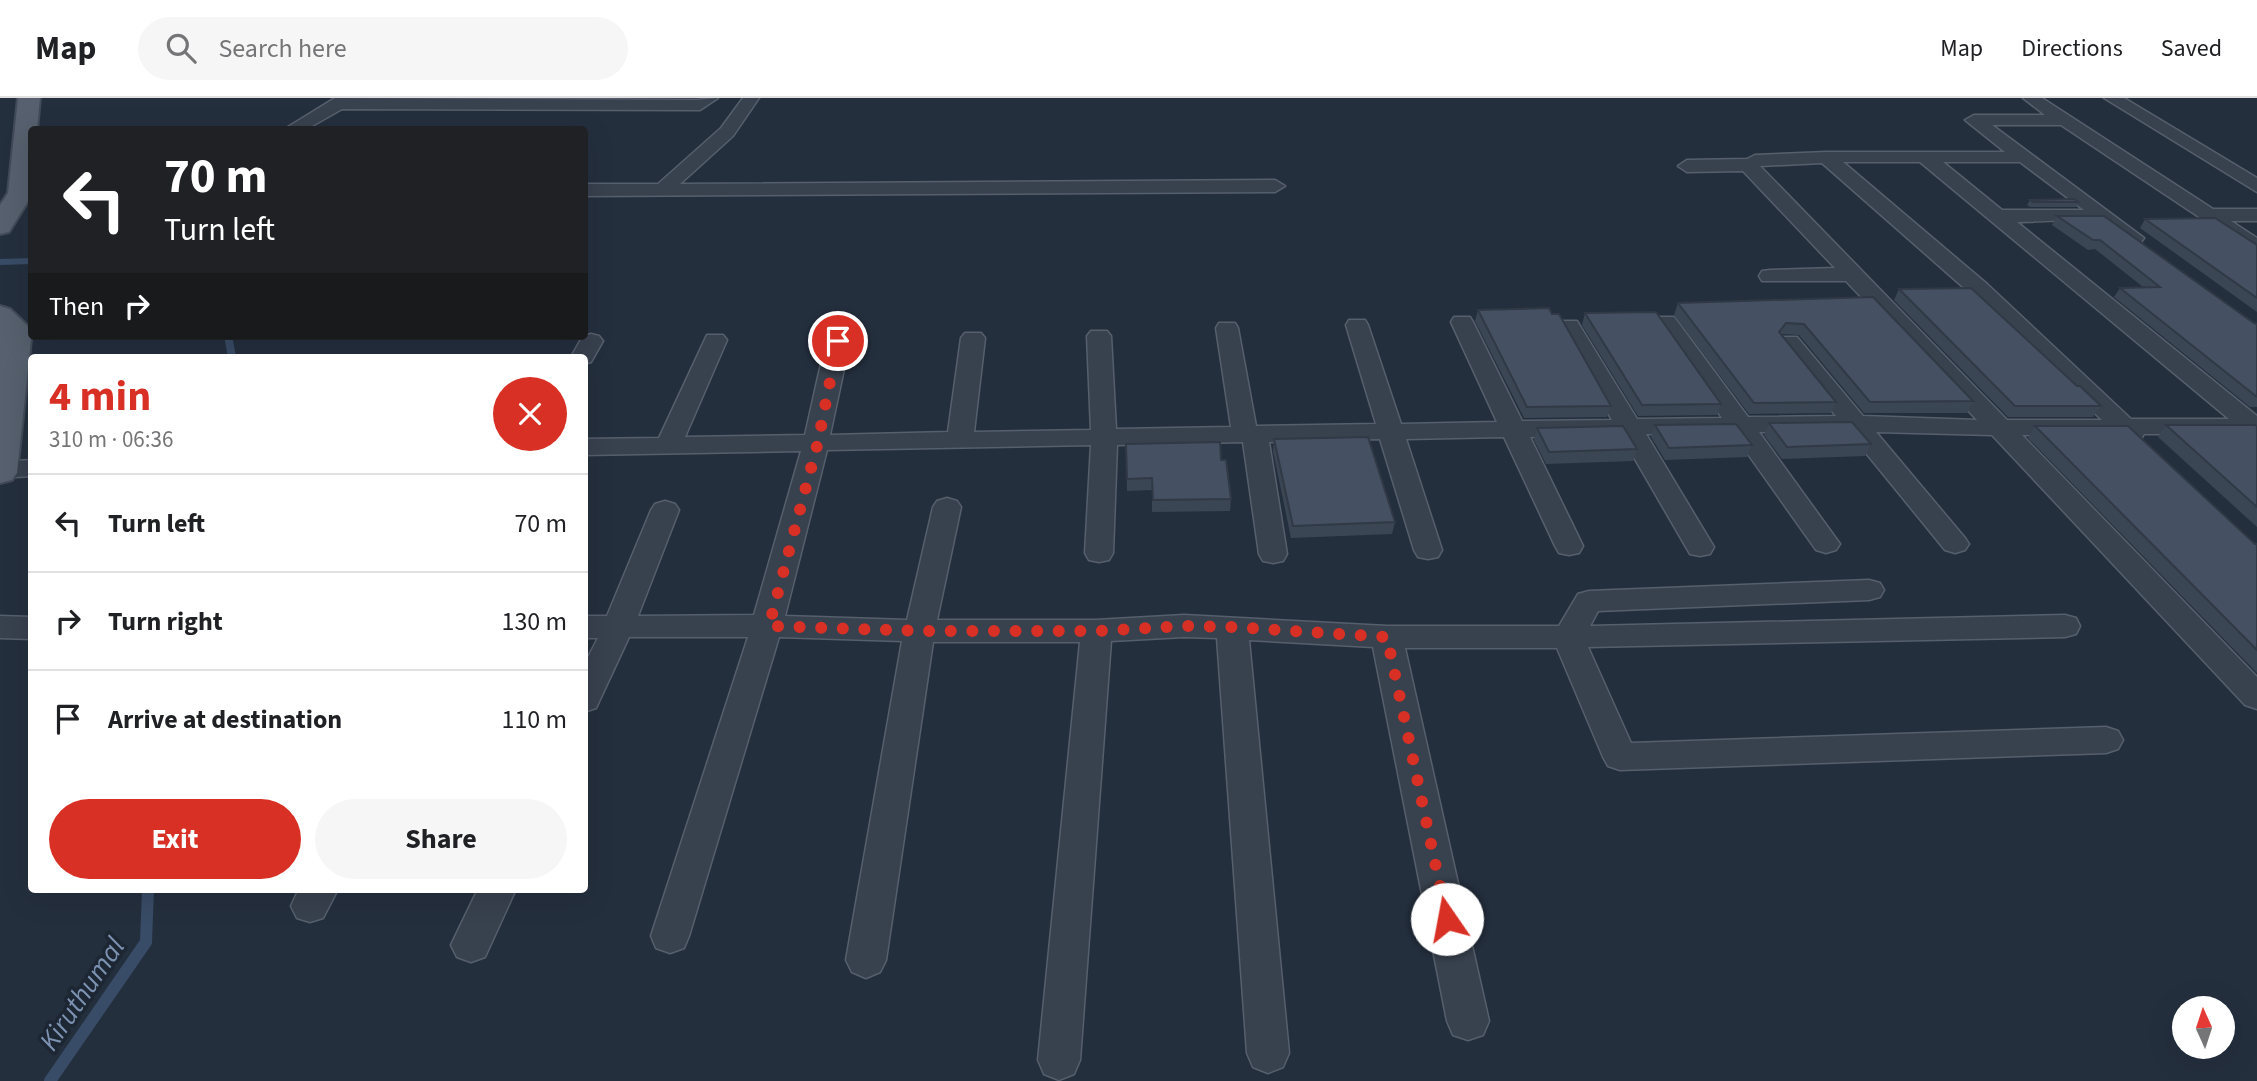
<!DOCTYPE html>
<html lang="en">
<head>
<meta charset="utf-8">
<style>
	body { margin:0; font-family:"Source Sans 3",sans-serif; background:#f6f6f6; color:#202124; height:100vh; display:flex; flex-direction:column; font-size:26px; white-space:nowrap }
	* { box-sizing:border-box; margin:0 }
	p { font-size:23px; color:#757577 }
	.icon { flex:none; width:38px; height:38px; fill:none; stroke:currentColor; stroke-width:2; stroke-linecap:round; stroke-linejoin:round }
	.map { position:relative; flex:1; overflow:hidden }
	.details { position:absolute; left:28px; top:256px; width:560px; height:539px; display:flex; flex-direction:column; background:#fff; border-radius:7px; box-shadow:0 7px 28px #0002 }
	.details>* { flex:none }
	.banner { position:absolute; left:28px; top:28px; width:560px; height:214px; border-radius:7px; box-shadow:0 7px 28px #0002; background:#202124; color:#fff; overflow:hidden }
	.needle { width:46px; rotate:357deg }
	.buttons { position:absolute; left:2172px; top:898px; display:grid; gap:14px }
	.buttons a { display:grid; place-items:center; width:63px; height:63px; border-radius:50%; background:#fff; box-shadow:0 7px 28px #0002; font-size:35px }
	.pin { position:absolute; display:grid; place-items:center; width:60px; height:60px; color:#fff; margin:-30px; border:4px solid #fff; border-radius:50%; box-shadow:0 2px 7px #0007 }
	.me { position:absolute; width:77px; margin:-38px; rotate:348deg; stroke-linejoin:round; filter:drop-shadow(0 0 5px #0008) }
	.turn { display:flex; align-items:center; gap:24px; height:147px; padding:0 21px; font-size:32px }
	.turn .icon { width:91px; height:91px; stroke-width:2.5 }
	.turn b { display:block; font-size:49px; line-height:60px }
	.then { display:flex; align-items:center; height:66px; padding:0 21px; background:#0003; gap:14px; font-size:26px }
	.round { display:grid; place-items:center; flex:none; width:74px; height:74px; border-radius:37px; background:#f6f6f6 }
	.summary { display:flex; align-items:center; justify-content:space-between; height:119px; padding:0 21px }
	h1 { font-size:42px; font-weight:700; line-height:52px; color:#d93025 }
	.primary-button { display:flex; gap:14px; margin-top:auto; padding:14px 21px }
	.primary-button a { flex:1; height:80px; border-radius:42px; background:#d93025; color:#fff; font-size:28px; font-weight:700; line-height:80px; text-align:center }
	.primary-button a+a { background:#f6f6f6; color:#202124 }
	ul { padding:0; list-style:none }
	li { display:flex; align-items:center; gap:21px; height:98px; padding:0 21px; border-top:2px solid #e0e0e0 }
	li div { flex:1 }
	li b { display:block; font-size:26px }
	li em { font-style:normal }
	header { display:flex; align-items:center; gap:42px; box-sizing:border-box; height:98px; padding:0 35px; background:#fff; border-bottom:2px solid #e0e0e0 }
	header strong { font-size:33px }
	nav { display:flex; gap:38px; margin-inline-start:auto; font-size:24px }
	.search { width:490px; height:63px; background:#f6f6f6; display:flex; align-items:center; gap:18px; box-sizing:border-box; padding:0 24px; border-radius:38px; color:#757577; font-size:26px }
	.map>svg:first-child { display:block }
</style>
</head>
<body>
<header>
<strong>Map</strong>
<div class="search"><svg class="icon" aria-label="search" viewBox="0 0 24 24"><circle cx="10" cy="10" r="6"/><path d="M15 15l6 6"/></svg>Search here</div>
<nav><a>Map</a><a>Directions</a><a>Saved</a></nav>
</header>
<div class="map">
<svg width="2257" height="983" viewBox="0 0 2257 983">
	<rect width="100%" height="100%" fill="#242f3e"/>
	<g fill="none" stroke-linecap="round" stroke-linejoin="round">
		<!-- stream-far2 -->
		<path stroke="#394c67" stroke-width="6" d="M0,164L32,163"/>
		<!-- stream-far1 -->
		<path stroke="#394c67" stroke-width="8" d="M228,238L232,259"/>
		<!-- stream -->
		<path stroke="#394c67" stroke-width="12" d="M50,983L146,844L148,791"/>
		<defs>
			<path id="minor" d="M335,0L696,2L718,0L700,12L342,11L305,32H283Z
				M743,0H759L733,38L680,86L1275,82L1285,88L1275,94L584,98V86H658L721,30Z
				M2023,0H2042L2213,111H2257V123H2231L2257,140V155L2250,153L2061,27H1992L2144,140L2141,144C2121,149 2116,129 2099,124C2087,120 2033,124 2017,124L2257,318V339L2247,336H2144L2141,341L2132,344L2118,337H2022L2257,579V611L2245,607L1992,337L1876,334L1965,440L1969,446L1965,452L1955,455L1945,452L1848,333L1759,334L1840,446L1836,452L1826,455L1816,452L1733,335L1646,336L1714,449L1710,456L1700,458L1690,456L1621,337L1530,339L1583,448L1579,455L1569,457L1559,455L1555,448L1504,339L1406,341L1442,452L1438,459L1428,461L1418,459L1414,452L1380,341L1269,344L1287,456L1283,463L1273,465L1263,463L1259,456L1243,344L1117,347L1113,455L1109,462L1099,464L1089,462L1085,455L1091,347L827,352L785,518L907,522L933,409L937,403L947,400L957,403L961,409L937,522H1096L1184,517L1387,528H1559L1578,496L1589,493L1869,482L1880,485L1884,492L1880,499L1869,502L1598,513L1590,528L2065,517L2076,520L2080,528L2076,536L2065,539L1588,549L1631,645L2106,629L2118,633L2123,642L2118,651L2106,655L1620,672L1608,668L1603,659L1557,550H1405L1489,923L1483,937L1468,942L1453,937L1447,923L1373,549L1249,542L1289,955L1283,969L1268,975L1253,969L1247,955L1217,540L1184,539L1111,543L1080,962L1074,976L1059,982L1044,976L1038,962L1080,544H933L886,862L880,874L866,880L852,874L846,862L902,543L779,539L689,838L684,850L670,855L656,850L651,838L748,539H629L596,610L584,614V567L598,540H584V518H607L651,412L655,406L665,403L675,406L679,412L638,518L754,517L801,353L584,357V341L659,340L707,237H723L727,242L685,339L805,337L826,243L830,238H846L850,243L830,337L948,334L961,240L965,235H981L985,240L974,334L1091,332L1087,238L1091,233H1107L1111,238L1116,331L1231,329L1216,230L1219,225H1235L1238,230L1256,328L1376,326L1346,227L1349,222H1365L1368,227L1401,326L1497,324L1451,224L1454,219H1470L1473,224L1522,323L1612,322L1558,228L1561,223H1577L1580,228L1637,321L1722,320L1655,224L1658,219H1674L1748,319L1836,318L1777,244L1781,239H1797L1863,318L1977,322L1846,183H1762L1759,178L1762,173L1770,172L1835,170L1743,73L1687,74L1678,68L1687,62L1747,61L1755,57L1826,54H2005L1965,22L1974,17H2045ZM1843,64H1920L2229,321H2131L1987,186ZM1943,64H2020L2084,112H2002ZM1822,65L1971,196L2102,322H2007L1760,68Z
				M2104,0H2124L2257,80V94Z
				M591,236L599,238L603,243L591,264L584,266V259H571L583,238Z
				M32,362V378L0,380V364Z
				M0,518L32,519V541L0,540Z
				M299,791H338L323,820L310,824L297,820L291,808Z
				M478,791H516L485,859L471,864L457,859L451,847Z"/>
			<path id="primary" d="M18,0H40L37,32H32V97L9,134L0,136V107L8,95Z
				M0,208L10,211L32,232L17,375L12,382L0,385Z"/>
		</defs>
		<!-- minor casing -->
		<use href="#minor" stroke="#565f6c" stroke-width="3"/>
		<!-- primary casing -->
		<use href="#primary" stroke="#414a57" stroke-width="4"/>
		<!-- minor -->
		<use href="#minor" fill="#38414e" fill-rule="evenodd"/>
		<!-- primary -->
		<use href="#primary" fill="#56606e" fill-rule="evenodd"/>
	</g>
	<!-- wall -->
	<path fill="#3b4654" d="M2030,102L2078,104L2076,109H2030L2027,107Z
		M2057,118L2254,225L2257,226V309H2250L2114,199L2120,190L2143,189L2095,151L2088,152L2052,127Z
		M2145,121L2257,147V214L2140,130Z
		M1899,191L2077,288L2101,308L2093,319H2008L1894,202Z
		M1873,199L1973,303L1967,315H1864L1799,237L1781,236L1836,304L1831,315L1749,316L1674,217L1678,205Z
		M1478,212L1552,216L1611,308L1607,319L1524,320L1475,223Z
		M1585,215L1721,306L1717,317L1638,318L1582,227Z
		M1769,325L1871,346L1865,358L1782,361L1764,337Z
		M1655,327L1752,347L1747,359L1665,362L1651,339Z
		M2166,327L2257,328V429L2158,339Z
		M2035,328L2257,446V575L2028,340Z
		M1537,330L1637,351L1633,363L1546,366L1534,342Z
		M1274,341L1395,424L1392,436L1291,440L1273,353Z
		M1126,346L1221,362L1231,401L1230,413L1152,414V392L1127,393Z"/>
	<!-- building -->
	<path fill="#455162" stroke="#303945" stroke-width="2" d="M2074,101L2078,104H2033L2030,102Z
		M2057,118H2104L2254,225L2257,226V299L2120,190L2160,189L2100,142H2093Z
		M2215,120L2257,147V200L2145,121Z
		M1971,190L2077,288H2080L2101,308H2015L1899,191Z
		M1873,199L1973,303L1870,304L1804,226L1786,225L1779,234L1836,304L1754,305L1678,205Z
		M1549,210L1552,216H1559L1611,308L1527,309L1478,212Z
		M1656,214L1721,306L1642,307L1585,215Z
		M1852,324L1871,346L1787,349L1769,325Z
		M1736,326L1752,347L1669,350L1655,327Z
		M2166,327H2255L2257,328V409Z
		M1623,328L1637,351L1549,354L1537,330Z
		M2035,328H2128L2255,446H2257V552Z
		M1368,339L1395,424L1293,428L1274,341Z
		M1220,344L1221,362H1226L1231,401L1153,402L1152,380L1127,381L1126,346Z"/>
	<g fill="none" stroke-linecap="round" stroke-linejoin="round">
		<!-- route -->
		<path stroke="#d93025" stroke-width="12" stroke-dasharray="0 21.6" d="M838,243L818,344L769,528L921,533H1096L1184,528L1232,529L1387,539L1447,821"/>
	</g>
	<g text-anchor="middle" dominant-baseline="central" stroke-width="7" stroke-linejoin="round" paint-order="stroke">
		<!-- near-water labels -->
		<g font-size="28" font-style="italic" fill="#7c92b1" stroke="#1d2633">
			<text transform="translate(82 896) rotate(-56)">Kiruthumal</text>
		</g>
	</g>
</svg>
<div class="buttons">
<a><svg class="needle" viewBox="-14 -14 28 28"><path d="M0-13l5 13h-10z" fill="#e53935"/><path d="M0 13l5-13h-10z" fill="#757577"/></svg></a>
</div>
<div class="pin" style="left:838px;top:243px;background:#d93025"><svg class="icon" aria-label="arrive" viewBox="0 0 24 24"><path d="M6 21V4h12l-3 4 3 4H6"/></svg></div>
<svg class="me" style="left:1447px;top:821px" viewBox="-20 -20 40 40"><circle r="19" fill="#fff"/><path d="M0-13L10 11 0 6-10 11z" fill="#d93025"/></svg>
<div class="banner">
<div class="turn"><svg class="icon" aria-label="left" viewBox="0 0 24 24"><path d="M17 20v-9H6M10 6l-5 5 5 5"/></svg><div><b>70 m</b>Turn left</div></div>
<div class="then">Then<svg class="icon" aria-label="right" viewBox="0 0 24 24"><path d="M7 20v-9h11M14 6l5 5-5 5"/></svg></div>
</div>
<section class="details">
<div class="summary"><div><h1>4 min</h1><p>310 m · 06:36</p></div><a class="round" style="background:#d93025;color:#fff"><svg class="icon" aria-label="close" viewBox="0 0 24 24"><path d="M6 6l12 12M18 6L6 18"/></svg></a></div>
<ul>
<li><svg class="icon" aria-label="left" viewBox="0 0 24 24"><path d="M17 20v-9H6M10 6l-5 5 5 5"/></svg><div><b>Turn left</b></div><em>70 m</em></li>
<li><svg class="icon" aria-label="right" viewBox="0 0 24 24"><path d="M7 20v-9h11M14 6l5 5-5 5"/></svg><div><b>Turn right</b></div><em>130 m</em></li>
<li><svg class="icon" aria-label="arrive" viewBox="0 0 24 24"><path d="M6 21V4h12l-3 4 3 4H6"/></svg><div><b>Arrive at destination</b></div><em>110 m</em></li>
</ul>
<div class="primary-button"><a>Exit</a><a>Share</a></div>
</section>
</div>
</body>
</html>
